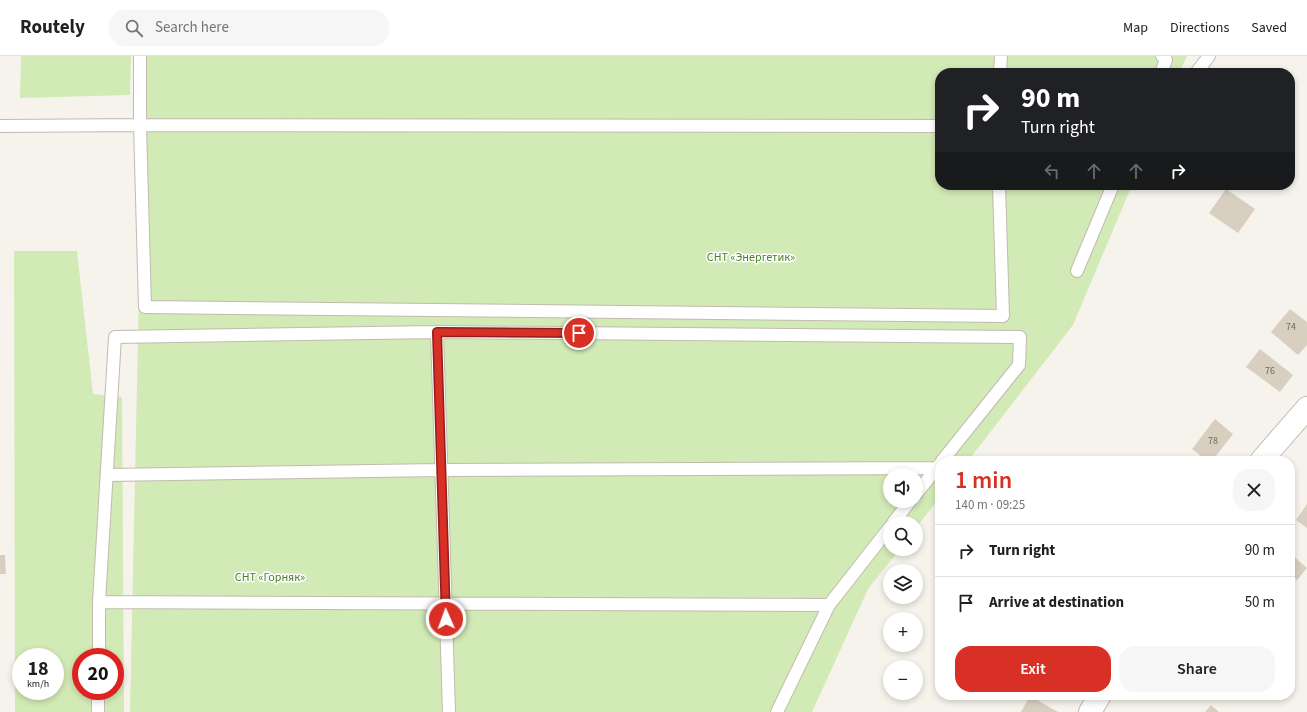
<!DOCTYPE html>
<html lang="en">
<head>
<meta charset="utf-8">
<style>
	body { margin:0; font-family:"Source Sans 3",sans-serif; background:#f6f6f6; color:#202124; height:100vh; display:flex; flex-direction:column; font-size:15px; white-space:nowrap }
	* { box-sizing:border-box; margin:0 }
	p { font-size:13px; color:#757577 }
	.icon { flex:none; width:22px; height:22px; fill:none; stroke:currentColor; stroke-width:2; stroke-linecap:round; stroke-linejoin:round }
	.map { position:relative; flex:1; overflow:hidden }
	.details { position:absolute; left:935px; top:400px; width:360px; height:244px; display:flex; flex-direction:column; background:#fff; border-radius:16px; box-shadow:0 2px 6px #0003 }
	.details>* { flex:none }
	.top-card { position:absolute; left:935px; top:12px; width:360px; height:122px; border-radius:16px; box-shadow:0 2px 6px #0003; background:#202124; color:#fff; overflow:hidden }
	.tools { position:absolute; left:883px; top:412px; display:grid; gap:8px }
	.tools a { display:grid; place-items:center; width:40px; height:40px; border-radius:50%; background:#fff; box-shadow:0 2px 6px #0003; font-size:20px }
	.speed { position:absolute; left:12px; top:592px; display:flex; gap:8px; font-size:20px; font-weight:700; text-align:center }
	.speed>* { display:grid; place-content:center; width:52px; height:52px; border-radius:50%; background:#fff; box-shadow:0 2px 6px #0003; line-height:1 }
	.speed small { font-size:10px; font-weight:400 }
	.speed .limit { border:6px solid #d22; background:#fff; color:#111 }
	.pin { position:absolute; display:grid; place-items:center; width:34px; height:34px; color:#fff; margin:-17px; border:2px solid #fff; border-radius:50%; box-shadow:0 1px 4px #0007 }
	.me { position:absolute; width:44px; margin:-22px; rotate:358deg; stroke-linejoin:round; filter:drop-shadow(0 0 3px #0008) }
	.turn { display:flex; align-items:center; gap:14px; height:84px; padding:0 20px; font-size:18px }
	.turn .icon { width:52px; height:52px; stroke-width:2.5 }
	.turn b { display:block; font-size:28px; line-height:34px }
	.lanes { display:flex; align-items:center; height:38px; padding:0 20px; background:#0003; justify-content:center; gap:20px; direction:ltr }
	.lanes .off { opacity:.35 }
	.round { display:grid; place-items:center; flex:none; width:42px; height:42px; border-radius:16px; background:#f6f6f6 }
	.headline { display:flex; align-items:center; justify-content:space-between; height:68px; padding:0 20px }
	h1 { font-size:24px; font-weight:600; line-height:30px; color:#d93025 }
	.primary-button { display:flex; gap:8px; margin-top:auto; padding:8px 20px }
	.primary-button a { flex:1; height:46px; border-radius:16px; background:#d93025; color:#fff; font-size:16px; font-weight:600; line-height:46px; text-align:center }
	.primary-button a+a { background:#f6f6f6; color:#202124 }
	ul { padding:0; list-style:none }
	li { display:flex; align-items:center; gap:12px; height:52px; padding:0 20px; border-top:1px solid #e0e0e0 }
	li div { flex:1 }
	li b { display:block; font-size:15px }
	li em { font-style:normal }
	header { display:flex; align-items:center; gap:24px; box-sizing:border-box; height:56px; padding:0 20px; background:#fff; border-bottom:1px solid #e0e0e0 }
	header strong { font-size:19px }
	nav { display:flex; gap:22px; margin-inline-start:auto; font-size:14px }
	.search { width:280px; height:36px; background:#f6f6f6; display:flex; align-items:center; gap:10px; box-sizing:border-box; padding:0 14px; border-radius:16px; color:#757577; font-size:15px }
	.map>svg:first-child { display:block }
</style>
</head>
<body>
<header>
<strong>Routely</strong>
<div class="search"><svg class="icon" aria-label="search" viewBox="0 0 24 24"><circle cx="10" cy="10" r="6"/><path d="M15 15l6 6"/></svg>Search here</div>
<nav><a>Map</a><a>Directions</a><a>Saved</a></nav>
</header>
<div class="map">
<svg width="1307" height="656" viewBox="0 0 1307 656">
	<rect width="100%" height="100%" fill="#f6f3ec"/>
	<!-- green -->
	<path fill="#d2eab5" fill-rule="evenodd" d="M21,0H131L130,39L20,42Z
		M144,0H1187L1179,17H940V129H1132L1073,269L968,405H940V441L916,472V467H890V493H900L868,533L812,656H130ZM890,419H916V445H890Z
		M14,195H77L93,338L122,341L124,656H15ZM21,601H55V635H21ZM81,601H115V635H81Z"/>
	<!-- building -->
	<path fill="#d8cfc1" d="M1226,133L1255,153L1238,177L1209,157Z
		M1290,253L1307,266V289L1298,299L1271,276Z
		M1260,293L1293,319L1280,336L1246,311Z
		M1215,363L1233,378L1212,405H1207L1192,393Z
		M1307,448V472L1296,464Z
		M1290,497L1307,512L1297,524L1290,518Z
		M0,499H5L6,518H0Z
		M1061,639H1069L1067,643Z
		M1030,640L1058,656H1021Z
		M1211,649L1219,656H1205Z"/>
	<g fill="none" stroke-linecap="round" stroke-linejoin="round">
		<defs>
			<path id="service" d="M140,0V69L145,251L1003,260L999,129
				M1000,17L1001,0
				M1161,17L1166,4L1162,0
				M1196,17L1209,0
				M0,70L140,69L940,70
				M1077,215L1113,129
				M437,276L449,656
				M107,419L441,414L937,412
				M916,438L940,408
				M893,467L910,445
				M99,546L829,549
				M99,601V546L115,281L437,276L1020,281L1019,309L942,405
				M98,656V635
				M777,656L829,549L890,471"/>
			<path id="minor" d="M1261,405L1307,352
				M1090,656L1100,639"/>
		</defs>
		<!-- service casing -->
		<use href="#service" stroke="#c2bbae" stroke-width="14"/>
		<!-- minor casing -->
		<use href="#minor" stroke="#c2bbae" stroke-width="24"/>
		<!-- service -->
		<use href="#service" stroke="#fff" stroke-width="12"/>
		<!-- minor -->
		<use href="#minor" stroke="#fff" stroke-width="22"/>
	</g>
	<g fill="none" stroke-linecap="round" stroke-linejoin="round">
		<defs>
			<path id="route" d="M446,563L437,276L579,277"/>
		</defs>
		<!-- route casing -->
		<use href="#route" stroke="#8d1f18" stroke-width="10"/>
		<!-- route -->
		<use href="#route" stroke="#d93025" stroke-width="7"/>
	</g>
	<g text-anchor="middle" dominant-baseline="central" stroke-width="3" stroke-linejoin="round" paint-order="stroke">
		<!-- number labels -->
		<g font-size="10" fill="#6e675b">
			<text x="1291" y="271">74</text>
			<text x="1270" y="315">76</text>
			<text x="1213" y="385">78</text>
		</g>
		<!-- park labels -->
		<g font-size="12" fill="#4a7f2a" stroke="#fff">
			<text x="751" y="201">СНТ «Энергетик»</text>
			<text x="270" y="521">СНТ «Горняк»</text>
		</g>
	</g>
</svg>
<div class="tools">
<a><svg class="icon" aria-label="sound" viewBox="0 0 24 24"><path d="M4 9h4l5-4v14l-5-4H4zM17 9q2 3 0 6"/></svg></a>
<a><svg class="icon" aria-label="search" viewBox="0 0 24 24"><circle cx="10" cy="10" r="6"/><path d="M15 15l6 6"/></svg></a>
<a><svg class="icon" aria-label="layers" viewBox="0 0 24 24"><path d="M12 4l9 5-9 5-9-5zM3 14l9 5 9-5"/></svg></a>
<a>+</a>
<a>−</a>
</div>
<div class="speed"><div>18<small>km/h</small></div><div class="limit">20</div></div>
<div class="pin" style="left:579px;top:277px;background:#d93025"><svg class="icon" aria-label="arrive" viewBox="0 0 24 24"><path d="M6 21V4h12l-3 4 3 4H6"/></svg></div>
<svg class="me" style="left:446px;top:563px" viewBox="-20 -20 40 40"><circle r="17" fill="#d93025" stroke="#fff" stroke-width="3"/><path d="M0-11L8 9 0 5-8 9z" fill="#fff"/></svg>
<div class="top-card">
<div class="turn"><svg class="icon" aria-label="right" viewBox="0 0 24 24"><path d="M7 20v-9h11M14 6l5 5-5 5"/></svg><div><b>90 m</b>Turn right</div></div>
<div class="lanes"><svg class="icon off" aria-label="left" viewBox="0 0 24 24"><path d="M17 20v-9H6M10 6l-5 5 5 5"/></svg><svg class="icon off" aria-label="ahead" viewBox="0 0 24 24"><path d="M12 20V5M6 11l6-6 6 6"/></svg><svg class="icon off" aria-label="ahead" viewBox="0 0 24 24"><path d="M12 20V5M6 11l6-6 6 6"/></svg><svg class="icon" aria-label="right" viewBox="0 0 24 24"><path d="M7 20v-9h11M14 6l5 5-5 5"/></svg></div>
</div>
<section class="details">
<div class="headline"><div><h1>1 min</h1><p>140 m · 09:25</p></div><a class="round"><svg class="icon" aria-label="close" viewBox="0 0 24 24"><path d="M6 6l12 12M18 6L6 18"/></svg></a></div>
<ul>
<li><svg class="icon" aria-label="right" viewBox="0 0 24 24"><path d="M7 20v-9h11M14 6l5 5-5 5"/></svg><div><b>Turn right</b></div><em>90 m</em></li>
<li><svg class="icon" aria-label="arrive" viewBox="0 0 24 24"><path d="M6 21V4h12l-3 4 3 4H6"/></svg><div><b>Arrive at destination</b></div><em>50 m</em></li>
</ul>
<div class="primary-button"><a>Exit</a><a>Share</a></div>
</section>
</div>
</body>
</html>
